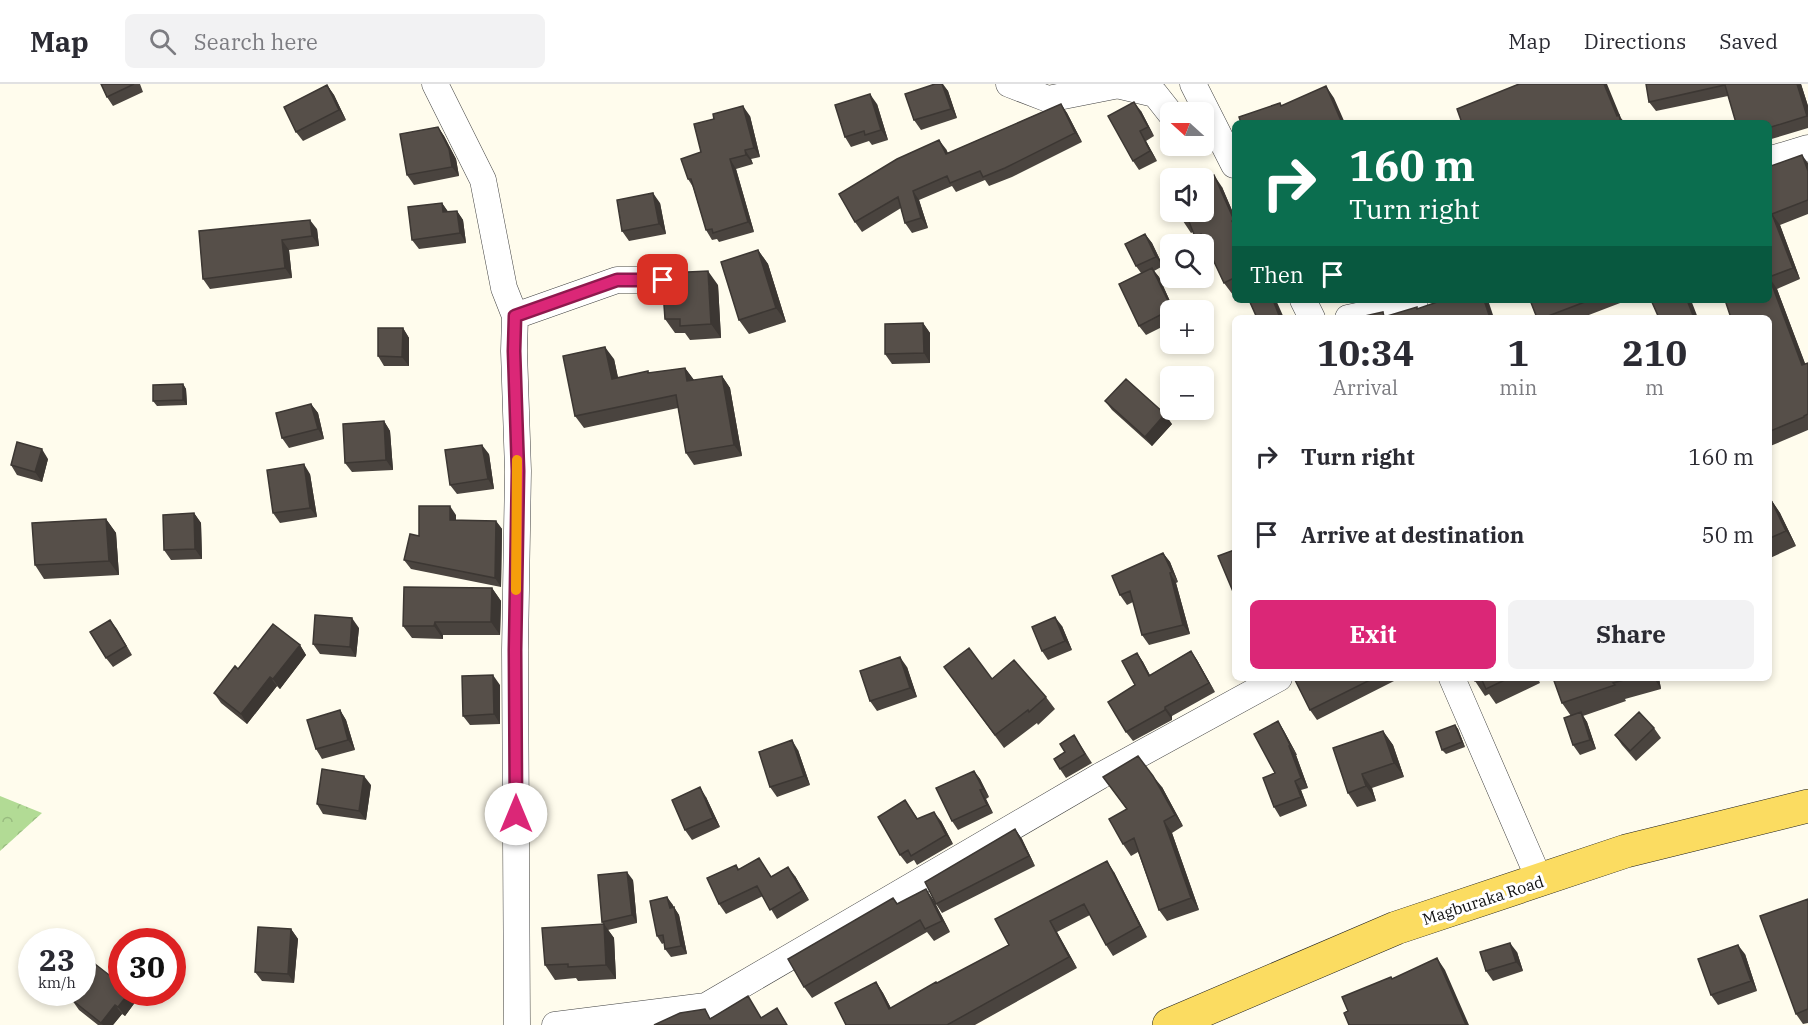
<!DOCTYPE html>
<html lang="en">
<head>
<meta charset="utf-8">
<style>
	body { margin:0; font-family:"IBM Plex Serif",serif; background:#f2f2f3; color:#2b2b33; height:100vh; display:flex; flex-direction:column; font-size:22px; white-space:nowrap }
	* { box-sizing:border-box; margin:0 }
	p { font-size:20px; color:#7c7c81 }
	.icon { flex:none; width:33px; height:33px; fill:none; stroke:currentColor; stroke-width:2; stroke-linecap:round; stroke-linejoin:round }
	.map { position:relative; flex:1; overflow:hidden }
	.sheet { position:absolute; left:1232px; top:231px; width:540px; height:366px; display:flex; flex-direction:column; background:#fff; border-radius:9px; box-shadow:0 3px 9px #0003 }
	.sheet>* { flex:none }
	.banner { position:absolute; left:1232px; top:36px; width:540px; height:183px; border-radius:9px; box-shadow:0 3px 9px #0003; background:#0b6e4f; color:#fff; overflow:hidden }
	.needle { width:39px; rotate:291deg }
	.fabs { position:absolute; left:1160px; top:18px; display:grid; gap:12px }
	.fabs a { display:grid; place-items:center; width:54px; height:54px; border-radius:9px; background:#fff; box-shadow:0 3px 9px #0003; font-size:30px }
	.speed { position:absolute; left:18px; top:844px; display:flex; gap:12px; font-size:30px; font-weight:700; text-align:center }
	.speed>* { display:grid; place-content:center; width:78px; height:78px; border-radius:50%; background:#fff; box-shadow:0 3px 9px #0003; line-height:1 }
	.speed small { font-size:15px; font-weight:400 }
	.speed .limit { border:9px solid #d22; background:#fff; color:#111 }
	.pin { position:absolute; display:grid; place-items:center; width:51px; height:51px; color:#fff; margin:-26px; border-radius:12px; box-shadow:0 3px 9px #0006 }
	.me { position:absolute; width:66px; margin:-33px; rotate:0deg; stroke-linejoin:round; filter:drop-shadow(0 0 4px #0008) }
	.turn { display:flex; align-items:center; gap:21px; height:126px; padding:0 18px; font-size:27px }
	.turn .icon { width:78px; height:78px; stroke-width:2.5 }
	.turn b { display:block; font-size:42px; line-height:51px }
	.then { display:flex; align-items:center; height:57px; padding:0 18px; background:#0003; gap:12px; font-size:22px }
	.eta { display:flex; justify-content:space-evenly; align-items:center; height:102px; text-align:center }
	.eta b { font-size:36px; font-weight:800; line-height:42px }
	.cta { display:flex; gap:12px; margin-top:auto; padding:12px 18px }
	.cta a { flex:1; height:69px; border-radius:9px; background:#db2777; color:#fff; font-size:24px; font-weight:800; line-height:69px; text-align:center }
	.cta a+a { background:#f2f2f3; color:#2b2b33 }
	ul { padding:0; list-style:none }
	li { display:flex; align-items:center; gap:18px; height:78px; padding:0 18px }
	li div { flex:1 }
	li b { display:block; font-size:22px }
	li em { font-style:normal }
	header { display:flex; align-items:center; gap:36px; box-sizing:border-box; height:84px; padding:0 30px; background:#fff; border-bottom:2px solid #e1e1e2 }
	header strong { font-size:28px }
	nav { display:flex; gap:33px; margin-inline-start:auto; font-size:21px }
	.search { width:420px; height:54px; background:#f2f2f3; display:flex; align-items:center; gap:15px; box-sizing:border-box; padding:0 21px; border-radius:9px; color:#7c7c81; font-size:22px }
	.map>svg:first-child { display:block }
</style>
</head>
<body>
<header>
<strong>Map</strong>
<div class="search"><svg class="icon" aria-label="search" viewBox="0 0 24 24"><circle cx="10" cy="10" r="6"/><path d="M15 15l6 6"/></svg>Search here</div>
<nav><a>Map</a><a>Directions</a><a>Saved</a></nav>
</header>
<div class="map">
<svg width="1808" height="941" viewBox="0 0 1808 941">
	<defs>
		<pattern id="forest-crowns" width="20" height="18" patternUnits="userSpaceOnUse" patternTransform="scale(1.5)"><rect width="20" height="18" fill="#b2db95"/><path d="M2 6a3 3 0 1 1 6 0M12 15a3 3 0 1 1 6 0" fill="none" stroke="#98bb7f"/></pattern>
	</defs>
	<rect width="100%" height="100%" fill="#fffced"/>
	<!-- forest -->
	<path fill="url(#forest-crowns)" d="M0,712L42,729L0,767Z"/>
	<g fill="none" stroke-linecap="round" stroke-linejoin="round">
		<defs>
			<path id="minor" d="M435,0L483,96L504,204L515,232L514,267L518,387L515,566L517,941
				M1009,0L1048,15L1124,0
				M1193,0L1234,81
				M1121,2L1155,10L1170,29
				M1768,76L1808,64
				M1303,216L1312,234
				M515,232L617,196H663
				M1348,234L1395,224L1415,216
				M1452,594L1540,797
				M555,941L706,922L1100,692L1279,594"/>
			<path id="major" d="M1169,941L1396,844L1626,767L1808,722"/>
		</defs>
		<!-- minor casing -->
		<use href="#minor" stroke="#404040" stroke-width="27"/>
		<!-- major casing -->
		<use href="#major" stroke="#1e1e1e" stroke-width="34"/>
		<!-- minor -->
		<use href="#minor" stroke="#fff" stroke-width="26"/>
		<!-- major -->
		<use href="#major" stroke="#fbdc61" stroke-width="33"/>
	</g>
	<!-- wall -->
	<path fill="#4a443f" d="M101,0H140L143,8L113,22L107,13Z
		M935,0H943L948,7L957,34L921,46L914,36Z
		M1646,0H1801L1808,22V44L1768,56V39L1728,12L1656,27L1649,18Z
		M327,1L334,11L346,36L303,57L296,48Z
		M877,20L888,56L872,61L869,57L851,63L845,53Z
		M1061,20L1067,29L1082,58L1012,93L989,102L985,96L956,108L952,102L919,116L928,144L912,149L905,139L901,124L862,148L855,138L946,65L948,69Z
		M1141,27L1154,52L1146,57L1157,77L1139,86L1133,77Z
		M750,32L760,73L751,75L753,80L736,85L754,148L719,158L717,155L712,156L706,146L693,103L688,95L701,68Z
		M438,43L444,52L456,75L459,92L414,101L407,91Z
		M1808,79V130L1780,141L1800,195L1777,205L1805,280L1808,279V346L1768,363V83Z
		M1222,103L1234,131V210L1233,211L1224,199L1207,163L1203,164V160H1201L1193,148L1191,149L1183,137Z
		M442,119L448,128L457,127L463,136L466,159L419,165L412,156Z
		M660,119L666,150L629,157L622,147Z
		M317,145L319,162L289,166L292,194L210,205L203,195L199,147Z
		M1145,150L1152,159L1163,182L1154,187L1159,193L1174,226H1170V239L1146,251L1139,242L1141,189L1136,182Z
		M758,166L768,180L786,238L749,250L739,236Z
		M718,201L721,254L690,256L685,249H675L665,235Z
		M1530,216H1628L1581,234H1537Z
		M923,239L930,249V279L892,280L885,270Z
		M403,244L409,254V282H384L378,272Z
		M614,275L618,294L648,287L649,289L685,284L694,296L722,292L730,304L742,372L694,381L686,369L678,324L584,344L575,332Z
		M183,300L186,305L187,321L157,322L153,317Z
		M1105,317L1172,340L1152,362L1112,326Z
		M311,320L318,329L324,355L289,364L282,354Z
		M384,337L390,347L393,386L352,388L345,379Z
		M489,370L494,405L457,410L450,401Z
		M48,375L42,398L17,391L11,381Z
		M310,390L317,433L280,439L273,429Z
		M1770,414L1780,429L1796,462L1768,475V415Z
		M194,429L201,439L202,475L171,476L164,466Z
		M456,431V436L496,437L502,445L501,503L411,485L404,476L419,452Z
		M106,435L116,449L119,491L44,495L35,481Z
		M1163,469L1170,478L1178,498L1176,499L1190,550L1149,561L1142,551L1133,518L1127,521L1120,511Z
		M492,504L501,517L500,551H443V555L412,554L403,542Z
		M110,536L132,571L113,583L106,574Z
		M1062,542L1072,566L1048,576L1042,567Z
		M359,544L356,573L320,570L313,560Z
		M300,561L306,571L280,605L277,602L247,640L221,619L214,609L238,585Z
		M1191,567L1197,576L1215,608L1172,632V636L1133,657L1126,648L1135,601L1137,569L1143,578L1150,591Z
		M907,583L917,613L877,627L870,617Z
		M1294,594H1408L1400,597L1398,595L1317,636L1310,626Z
		M1473,594H1538L1540,599L1496,620L1489,610L1485,612Z
		M1553,594H1659L1661,605L1625,615L1626,617L1583,632L1587,638L1596,665L1580,671L1573,661L1571,632L1562,619Z
		M953,595H992L1046,613L1055,625L1038,641L1037,639L1004,664Z
		M500,601V640L470,641L463,632Z
		M340,626L346,636L355,666L322,675L316,665Z
		M1278,637L1284,647L1297,671H1296L1308,704L1301,706L1307,722L1280,733L1274,723Z
		M1455,641L1458,645L1465,663L1446,670L1442,666Z
		M1654,644L1661,654L1636,677L1622,661L1615,651Z
		M1383,647L1393,661L1404,693L1372,704L1376,717L1357,723L1348,709Z
		M1074,651L1092,679L1066,694L1060,685L1065,668Z
		M798,666L810,701L777,713L770,703Z
		M974,687L980,695L989,713L986,715L993,729L958,746L952,737Z
		M1103,693L1162,703L1183,742L1172,749L1199,826L1167,837L1159,826L1138,768L1131,772L1123,760L1127,725Z
		M371,701L366,736L323,730L317,720Z
		M706,713L720,743L692,756L685,746Z
		M905,716L918,735L941,737L953,760L917,781L914,776L907,780L900,771Z
		M1015,745L1022,755L1035,782L942,829L936,820Z
		M759,774L771,792H795L809,816L777,835L763,812L726,830L719,820L736,781L739,785Z
		M1114,788L1147,853L1113,872L1106,861L1090,831L1057,848L1077,884L975,941H846L876,898L883,909L891,924L1009,861Z
		M633,796L637,839L608,846L614,854L616,895L578,897L576,894L555,896L545,881L603,840L602,838Z
		M926,805L934,817L950,848L934,857L927,848L812,914L804,903L893,814L898,820Z
		M667,813L679,831L687,870L671,873L665,865L664,859L662,860L657,852Z
		M1808,815V939L1803,940L1796,930Z
		M291,845L298,855L294,899L262,897L255,888Z
		M1517,868L1523,887L1493,897L1486,887Z
		M1745,870L1757,907L1718,921L1711,911Z
		M83,895L136,917L125,932L122,930L113,941H98L79,926L72,916L86,899Z"/>
	<!-- shaded-wall -->
	<path fill="#3c3733" d="M942,0L948,7L957,34L951,25Z
		M1604,0H1607L1621,34L1625,39H1621L1617,32Z
		M1797,0H1801L1808,22V33Z
		M327,1L334,11L346,36L339,26Z
		M1326,2L1334,14L1345,39H1342Z
		M870,10L877,20L888,56L881,46Z
		M1134,18L1141,27L1154,52L1148,43Z
		M1061,20L1067,29L1082,58L1075,49Z
		M743,22L750,32L760,73L754,64Z
		M438,43L444,52L456,75L459,92L452,83Z
		M1140,47L1146,57L1157,77L1150,67Z
		M939,56L946,65L952,80L946,70Z
		M745,66L751,75L753,80L746,71Z
		M1802,71L1808,79V87Z
		M730,75L736,85L754,148L748,138Z
		M1214,91L1222,103L1234,131V137Z
		M913,107L919,116L928,144L921,134Z
		M653,109L660,119L666,150L659,140Z
		M442,119L449,129L443,128Z
		M457,127L463,136L466,159L460,149Z
		M1772,130L1780,141L1800,195L1793,184Z
		M310,136L317,145L319,162L312,152Z
		M1145,150L1152,159L1163,182L1156,173Z
		M282,156L289,166L292,194L285,184Z
		M758,166L768,180L786,238L776,224Z
		M1152,184L1159,193L1174,226H1173Z
		M708,187L718,201L721,254L711,240Z
		M1769,193L1777,205L1808,287L1802,281Z
		M1273,216H1276L1284,234H1280Z
		M1484,216H1488L1494,234H1490Z
		M1687,216H1691L1698,234H1694Z
		M923,239L930,249V279L924,269Z
		M403,244L409,254V282L402,273Z
		M605,263L614,275L621,307L612,295Z
		M685,284L694,296L687,297Z
		M722,292L730,304L742,372L734,361Z
		M183,300L186,305L187,321L183,316Z
		M311,320L318,329L324,355L318,345Z
		M1165,330L1172,340L1152,362L1145,353Z
		M384,337L390,347L393,386L386,376Z
		M482,361L489,370L494,405L488,395Z
		M42,365L48,375L42,398L35,388Z
		M304,380L310,390L317,433L310,424Z
		M1770,414L1780,429L1796,462L1786,447Z
		M450,422L456,431V445L450,436Z
		M194,429L201,439L202,475L195,465Z
		M106,435L116,449L119,491L109,477Z
		M496,437L502,445L501,503L495,494Z
		M1163,469L1170,478L1178,498L1172,488Z
		M1170,489L1176,499L1190,550L1183,541Z
		M492,504L501,517L500,551L491,538Z
		M1055,533L1062,542L1072,566L1065,557Z
		M352,534L359,544L356,573L350,563Z
		M110,536L117,545L132,571L126,562Z
		M435,538L443,551V555L434,542Z
		M300,561L306,571L280,605L273,595Z
		M1191,567L1197,576L1215,608L1209,599Z
		M1137,569L1143,578L1155,601L1149,592Z
		M900,573L907,583L917,613L910,604Z
		M493,591L500,601V640L494,630Z
		M270,593L277,602L247,640L241,630Z
		M1654,594H1659L1661,605Z
		M1165,623L1172,632V636L1165,626Z
		M340,626L346,636L355,666L348,656Z
		M1581,628L1587,638L1596,665L1590,656Z
		M1278,637L1284,647L1297,671L1290,661Z
		M1455,641L1458,645L1465,663L1462,658Z
		M1383,647L1393,661L1404,693L1394,679Z
		M792,656L798,666L810,701L804,692Z
		M1289,662L1296,671L1308,704L1301,694Z
		M974,687L980,695L989,713L983,705Z
		M1362,690L1372,704L1376,717L1366,702Z
		M364,692L371,701L366,736L359,727Z
		M1153,692L1162,703L1183,742L1175,731Z
		M1295,697L1301,706L1307,722L1301,713Z
		M700,703L706,713L720,743L713,734Z
		M980,706L986,715L993,729L987,721Z
		M934,728L941,737L953,760L946,751Z
		M1164,737L1172,749L1199,826L1191,814Z
		M1015,745L1022,755L1035,782L1029,772Z
		M1107,777L1114,788L1147,853L1140,842Z
		M788,783L795,792L809,816L802,807Z
		M627,788L633,796L637,839L632,831Z
		M926,805L934,817L950,848L942,837Z
		M667,813L673,821L675,830L674,823L679,831L687,870L681,862Z
		M1050,837L1057,848L1077,884L1069,873Z
		M604,840L614,854L616,895L606,881Z
		M291,845L298,855L294,899L288,890Z
		M1510,859L1517,868L1523,887L1516,878Z
		M1738,861L1745,870L1757,907L1751,897Z
		M1437,874L1445,886L1469,941H1466Z
		M876,898L883,909L897,936L889,925Z
		M129,909H131L136,917L125,932L118,923Z
		M115,921L122,930L113,941H103L101,939Z"/>
	<!-- building -->
	<path fill="#564f49" stroke="#3c3733" stroke-width="1.5" d="M101,0H134L107,13Z
		M935,0H942L951,25L914,36L905,10Z
		M1519,0H1604L1617,32L1619,31L1621,39H1462L1457,25Z
		M1646,0H1797L1807,32L1768,44V39H1736L1725,1L1649,18Z
		M327,1L339,26L296,48L284,23Z
		M1326,2L1342,39H1241L1239,33L1280,19L1281,22Z
		M870,10L881,46L865,51L864,47L845,53L835,21Z
		M1134,18L1148,43L1140,47L1150,67L1133,77L1108,32Z
		M1061,20L1075,49L1005,84L983,93L980,87L950,99L947,92L913,107L921,134L905,139L898,113L855,138L839,110L897,75L939,56L946,70Z
		M743,22L754,64L745,66L746,71L730,75L748,138L713,149L712,145L706,146L691,95H688L681,75L701,68L694,40L714,35L713,30Z
		M438,43L449,65L452,83L407,91L400,50Z
		M1802,71L1808,87V116L1772,130L1793,184L1769,193L1802,281L1808,279V330L1804,332V333L1768,348V234H1731L1725,216H1768V83Z
		M1214,91L1234,136L1232,137L1234,141V194L1224,199L1201,150L1195,153L1188,135L1183,137L1178,128H1203V96Z
		M653,109L659,140L622,147L617,116Z
		M442,119L443,128L457,127L460,149L412,156L408,123Z
		M310,136L312,152L282,156L285,184L203,195L199,147Z
		M1145,150L1156,173L1136,182L1125,160Z
		M758,166L776,224L739,236L721,178Z
		M1152,184L1172,225L1139,242L1119,200Z
		M708,187L711,240L680,242V235H665L662,193L666,189Z
		M1249,216H1273L1280,234H1257Z
		M1443,216H1484L1490,234H1356L1383,228L1384,233L1417,223V225Z
		M1530,216H1590L1543,234H1537Z
		M1651,216H1687L1694,234H1659Z
		M923,239L924,269L885,270V240Z
		M378,244H403L402,273L378,272Z
		M605,263L612,295L648,287V289L685,284L687,297L722,292L734,361L686,369L676,311L575,332L563,272Z
		M1126,295L1165,330L1145,353L1105,317Z
		M183,300V316L153,317V301Z
		M311,320L318,345L282,354L276,329Z
		M384,337L386,376L345,379L343,340Z
		M17,358L42,365L35,388L11,381Z
		M482,361L488,395L450,401L445,366Z
		M304,380L310,424L273,429L267,386Z
		M1770,414L1786,447L1768,455V415Z
		M419,422H450V436L496,437L495,494L404,476L410,450L419,452Z
		M194,429L195,465L164,466L163,431Z
		M106,435L109,477L35,481L32,439Z
		M1234,466V510L1218,472Z
		M1163,469L1172,488L1170,489L1183,541L1142,551L1130,507L1120,511L1112,492Z
		M404,503L492,504L491,538H435L434,542H403Z
		M315,531L352,534L350,563L313,560Z
		M1055,533L1065,557L1042,567L1032,543Z
		M110,536L126,562L106,574L90,548Z
		M273,540L300,561L273,595L270,593L241,630L214,609L235,582L238,585Z
		M969,564L992,595L1014,576L1046,613L1029,628L1028,626L995,651L944,583Z
		M1191,567L1209,599L1165,623V626L1126,648L1108,618L1135,601L1122,577L1137,569L1149,592Z
		M900,573L910,604L870,617L860,587Z
		M493,591L494,630L463,632L462,592Z
		M1294,594H1374L1310,626Z
		M1473,594H1509L1486,605L1481,594L1475,597Z
		M1553,594H1631L1613,599L1615,601L1562,619Z
		M340,626L348,656L316,665L307,636Z
		M1581,628L1590,656L1573,661L1564,634Z
		M1639,628L1654,644L1630,667L1615,651Z
		M1278,637L1290,661L1289,662L1301,694L1295,697L1301,713L1274,723L1263,694L1275,689L1254,650Z
		M1455,641L1462,658L1442,666L1436,648Z
		M1383,647L1394,679L1362,690L1366,702L1348,709L1333,664Z
		M1074,651L1085,670L1060,685L1054,675L1065,668L1060,660Z
		M792,656L804,692L770,703L759,668Z
		M1138,672L1153,692L1175,731L1164,737L1191,814L1159,826L1134,754L1123,760L1109,735L1127,725L1103,693Z
		M322,685L364,692L359,727L317,720Z
		M974,687L983,705L980,706L987,721L952,737L936,704Z
		M700,703L713,734L685,746L672,716Z
		M905,716L917,735L934,728L946,751L911,772L908,766L900,771L878,733Z
		M1015,745L1029,772L936,820L925,798Z
		M759,774L771,793L788,783L802,807L770,826L757,802L719,820L707,794L736,781L738,786Z
		M1107,777L1140,842L1106,861L1084,820L1050,837L1069,873L947,941H846L835,919L876,898L889,925L936,898L937,899L1009,861L995,835Z
		M627,788L632,831L602,838L598,791Z
		M926,805L942,837L925,845L920,836L804,903L788,875L893,814L897,820Z
		M667,813L670,824L674,823L681,862L665,865L663,851L657,852L650,817Z
		M1808,815V925L1796,930L1760,832Z
		M604,840L606,881L568,883V880L545,881L542,844Z
		M258,843L291,845L288,890L255,888Z
		M1510,859L1516,878L1486,887L1480,868Z
		M1738,861L1751,897L1711,911L1698,875Z
		M1437,874L1466,941H1349L1344,929L1348,927L1342,913L1391,893L1392,895Z
		M95,880L122,901V909H129L118,923L115,921L101,939L72,916L78,909H82V903L86,898L83,895Z
		M748,912L761,934L777,924L787,941H654L680,929L705,925L710,935Z"/>
	<g fill="none" stroke-linecap="round" stroke-linejoin="round">
		<defs>
			<path id="route" d="M516,730L515,566L518,387L514,267L515,232L617,196H663"/>
		</defs>
		<!-- route casing -->
		<use href="#route" stroke="#8e194d" stroke-width="15"/>
		<!-- route -->
		<use href="#route" stroke="#db2777" stroke-width="10"/>
		<!-- slow -->
		<path stroke="#f59e0b" stroke-width="10" d="M516,506L517,376"/>
	</g>
	<g text-anchor="middle" dominant-baseline="central" stroke-width="6" stroke-linejoin="round" paint-order="stroke">
		<!-- street labels -->
		<g font-size="16" fill="#0d0d0d" stroke="#fff">
			<text transform="translate(1483 816) rotate(-18)">Magburaka Road</text>
		</g>
	</g>
</svg>
<div class="fabs">
<a><svg class="needle" viewBox="-14 -14 28 28"><path d="M0-13l5 13h-10z" fill="#e53935"/><path d="M0 13l5-13h-10z" fill="#7c7c81"/></svg></a>
<a><svg class="icon" aria-label="sound" viewBox="0 0 24 24"><path d="M4 9h4l5-4v14l-5-4H4zM17 9q2 3 0 6"/></svg></a>
<a><svg class="icon" aria-label="search" viewBox="0 0 24 24"><circle cx="10" cy="10" r="6"/><path d="M15 15l6 6"/></svg></a>
<a>+</a>
<a>−</a>
</div>
<div class="speed"><div>23<small>km/h</small></div><div class="limit">30</div></div>
<div class="pin" style="left:663px;top:196px;background:#d93025"><svg class="icon" aria-label="arrive" viewBox="0 0 24 24"><path d="M6 21V4h12l-3 4 3 4H6"/></svg></div>
<svg class="me" style="left:516px;top:730px" viewBox="-20 -20 40 40"><circle r="19" fill="#fff"/><path d="M0-13L10 11 0 6-10 11z" fill="#db2777"/></svg>
<div class="banner">
<div class="turn"><svg class="icon" aria-label="right" viewBox="0 0 24 24"><path d="M7 20v-9h11M14 6l5 5-5 5"/></svg><div><b>160 m</b>Turn right</div></div>
<div class="then">Then<svg class="icon" aria-label="arrive" viewBox="0 0 24 24"><path d="M6 21V4h12l-3 4 3 4H6"/></svg></div>
</div>
<section class="sheet">
<div class="eta">
<div><b>10:34</b><p>Arrival</p></div>
<div><b>1</b><p>min</p></div>
<div><b>210</b><p>m</p></div>
</div>
<ul>
<li><svg class="icon" aria-label="right" viewBox="0 0 24 24"><path d="M7 20v-9h11M14 6l5 5-5 5"/></svg><div><b>Turn right</b></div><em>160 m</em></li>
<li><svg class="icon" aria-label="arrive" viewBox="0 0 24 24"><path d="M6 21V4h12l-3 4 3 4H6"/></svg><div><b>Arrive at destination</b></div><em>50 m</em></li>
</ul>
<div class="cta"><a>Exit</a><a>Share</a></div>
</section>
</div>
</body>
</html>
